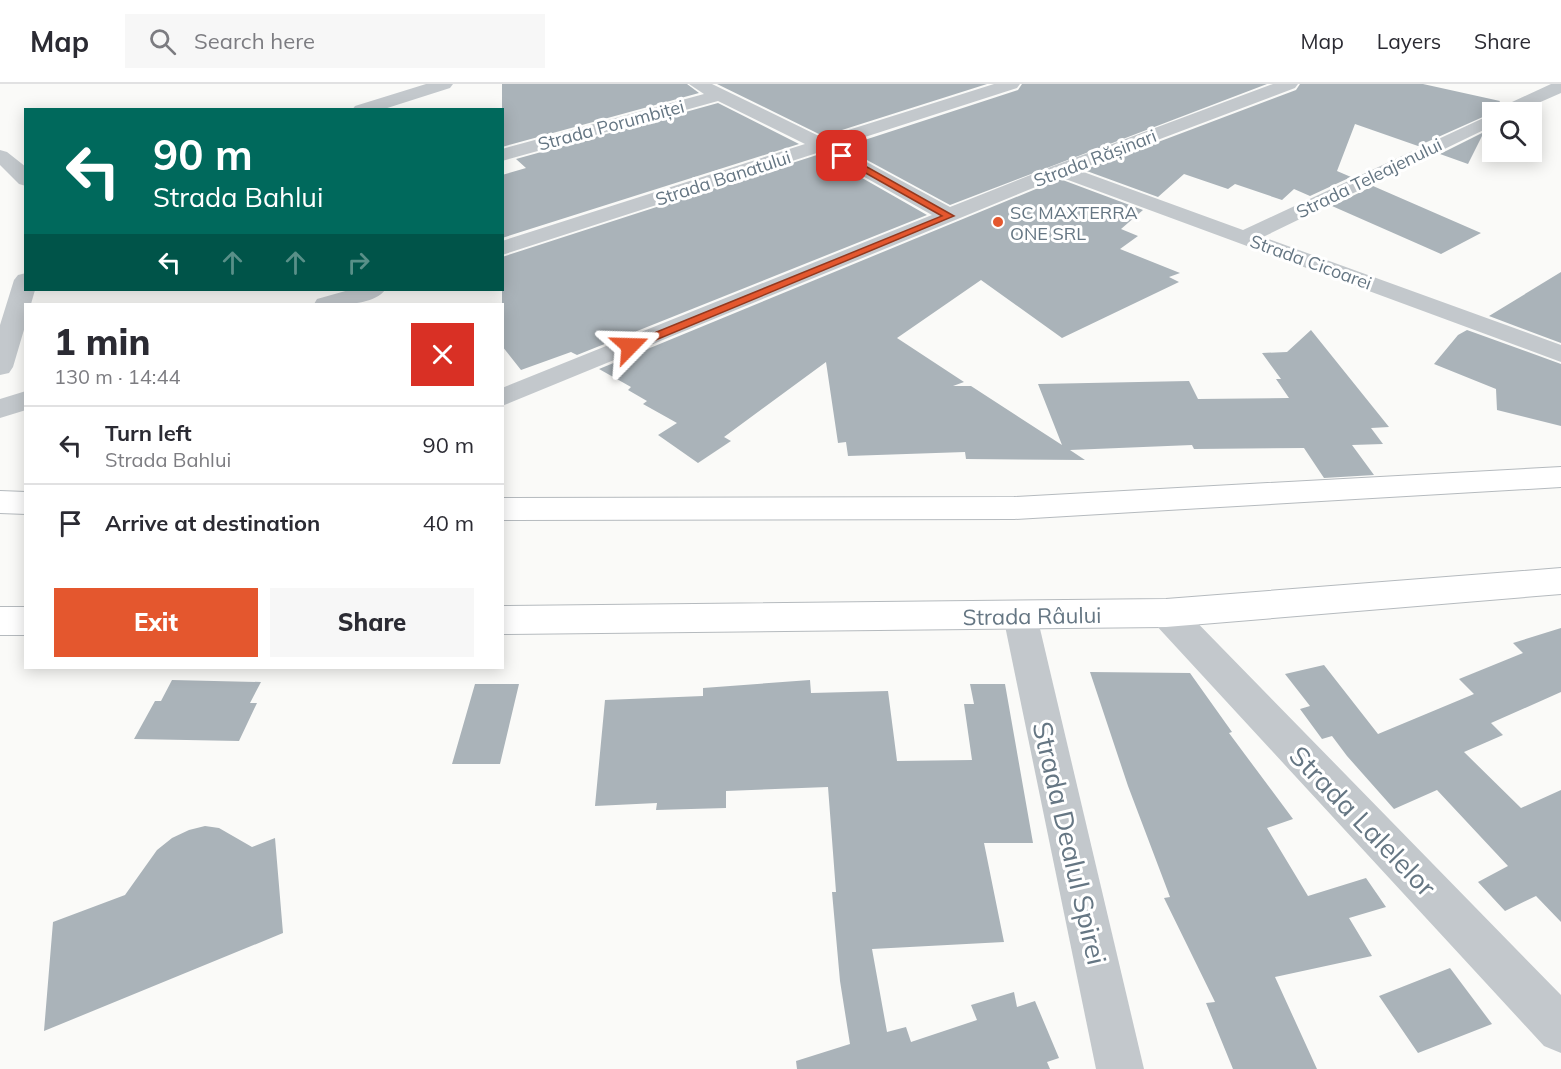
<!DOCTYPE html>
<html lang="en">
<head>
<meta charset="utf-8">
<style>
	body { margin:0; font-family:Mulish,sans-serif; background:#f7f7f7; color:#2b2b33; height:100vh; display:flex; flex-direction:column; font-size:22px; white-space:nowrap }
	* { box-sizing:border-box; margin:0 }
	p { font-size:20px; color:#7c7c81 }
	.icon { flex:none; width:33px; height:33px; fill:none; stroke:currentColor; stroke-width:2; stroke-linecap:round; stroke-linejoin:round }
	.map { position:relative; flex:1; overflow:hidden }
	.panel { position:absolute; left:24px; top:219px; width:480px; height:366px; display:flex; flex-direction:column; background:#fff; border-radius:0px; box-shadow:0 3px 15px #0003 }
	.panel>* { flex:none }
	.guide { position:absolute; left:24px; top:24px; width:480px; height:183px; border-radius:0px; box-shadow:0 3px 15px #0003; background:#00695c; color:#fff; overflow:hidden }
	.controls { position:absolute; left:1482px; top:18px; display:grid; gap:12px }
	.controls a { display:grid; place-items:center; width:60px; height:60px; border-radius:0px; background:#fff; box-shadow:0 3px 15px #0003; font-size:30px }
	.pin { position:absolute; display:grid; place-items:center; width:51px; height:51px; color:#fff; margin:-26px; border-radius:12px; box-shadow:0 3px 9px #0006 }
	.me { position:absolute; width:66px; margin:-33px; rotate:68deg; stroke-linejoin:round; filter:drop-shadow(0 0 4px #0008) }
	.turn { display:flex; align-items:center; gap:21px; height:126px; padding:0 30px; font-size:27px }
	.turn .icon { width:78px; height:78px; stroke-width:2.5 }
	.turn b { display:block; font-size:42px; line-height:51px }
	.lanes { display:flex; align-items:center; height:57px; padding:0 30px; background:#0003; justify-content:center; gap:30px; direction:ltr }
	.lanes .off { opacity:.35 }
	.round { display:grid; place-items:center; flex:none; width:63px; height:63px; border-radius:0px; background:#f7f7f7 }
	.overview { display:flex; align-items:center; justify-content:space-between; height:102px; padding:0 30px }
	h1 { font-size:36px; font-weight:800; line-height:45px }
	.primary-button { display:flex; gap:12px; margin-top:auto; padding:12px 30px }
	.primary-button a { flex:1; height:69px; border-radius:0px; background:#e4572e; color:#fff; font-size:24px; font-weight:800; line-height:69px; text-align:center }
	.primary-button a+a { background:#f7f7f7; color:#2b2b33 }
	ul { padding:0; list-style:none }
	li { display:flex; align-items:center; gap:18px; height:78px; padding:0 30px; border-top:2px solid #e1e1e2 }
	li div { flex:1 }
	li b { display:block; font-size:22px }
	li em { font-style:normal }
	header { display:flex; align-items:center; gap:36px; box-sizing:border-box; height:84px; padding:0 30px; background:#fff; border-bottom:2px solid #e1e1e2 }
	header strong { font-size:28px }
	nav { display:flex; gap:33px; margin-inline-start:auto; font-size:21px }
	.search { width:420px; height:54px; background:#f7f7f7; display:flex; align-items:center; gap:15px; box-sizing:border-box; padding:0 21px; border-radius:0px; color:#7c7c81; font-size:22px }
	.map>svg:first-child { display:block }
</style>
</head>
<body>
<header>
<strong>Map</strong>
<div class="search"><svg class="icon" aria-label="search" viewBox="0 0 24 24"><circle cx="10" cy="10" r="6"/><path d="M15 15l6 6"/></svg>Search here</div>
<nav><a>Map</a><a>Layers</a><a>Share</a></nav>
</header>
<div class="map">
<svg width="1561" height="985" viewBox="0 0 1561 985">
	<rect width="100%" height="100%" fill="#fafaf8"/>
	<!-- building -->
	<path fill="#aab3b9" d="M502,0H687L699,9L502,63Z
		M717,0H987L823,52Z
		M1022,0H1267L950,121L843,63L1018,6Z
		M1300,0H1423L1500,17L1494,28L1418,62L1355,40L1337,87L1351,93L1310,112L1294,105L1282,116L1235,100L1228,105L1184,90L1158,113L1084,86L1296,6Z
		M718,19L799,60L502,154V91L526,84L516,75Z
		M1484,48L1468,80L1440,70Z
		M820,70L927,131L577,271L571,268L521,286L502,262V173Z
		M1060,95L1143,126L1121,145L1138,152L1120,165L1180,189L1169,193L1179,198L1062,254L981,196L897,254L964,298L953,302H971L1062,361L1038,300L1189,297L1198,315L1289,314L1276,295H1281L1262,269L1287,268L1311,246L1389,343L1371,344L1383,360L1352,361L1374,391L1324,394L1304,364L1194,365L1192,361L1070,366L1085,376L966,375L965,368L848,372L846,358L838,359L826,278L724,353L731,357L698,379L658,351L677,339L643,320L647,317L628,306L631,303L599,285Z
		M1373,102L1481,149L1441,170L1332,122Z
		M1561,188V259L1489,232Z
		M1467,246L1561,280V342L1497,326L1496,305L1434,280L1458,251Z
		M1561,544V608L1491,639L1503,651L1464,668L1521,724L1561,706V838L1536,812L1505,827L1478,798L1508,782L1437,706L1394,725L1347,672L1332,652L1322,655L1300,625L1310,622L1285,590L1324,581L1378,650L1474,610L1459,595L1523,569L1513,559Z
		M1090,588L1190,589L1232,648L1229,649L1293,735L1267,744L1308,812L1366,794L1386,823L1349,834L1372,872L1275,893L1317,985H1233L1206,919L1215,918L1164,814L1170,813L1128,702Z
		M172,596L261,598L250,619H257L239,657L134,655L155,617H161Z
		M810,596L811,609L888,607L897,677L972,676L964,620H974L970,600H1005L1033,759H984L1004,858L872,865L887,948L906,943L911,958L977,936L971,921L1014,908L1017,923L1035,917L1059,974L1047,978L1050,985H797L796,977L850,960L840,897L832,808H836L828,703L726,707V724L656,726L657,719L595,722L605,616L703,612V604Z
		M475,600H519L500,680H452Z
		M205,742L219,744L252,763L275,754L283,849L44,947L53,838L125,811L157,766L172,754L189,746Z
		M1450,884L1492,940L1418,969L1379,912Z"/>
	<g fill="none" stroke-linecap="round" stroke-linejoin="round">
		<defs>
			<path id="primary" d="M1561,383V403L1014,435L502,436V414L1014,413Z
				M0,407L26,408V430L0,429Z
				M1561,484V510L1166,543L502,550V522L1166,515Z
				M0,523H26V551H0Z"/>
		</defs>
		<!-- primary casing -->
		<use href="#primary" stroke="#b5babe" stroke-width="2"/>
		<!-- minor -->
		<path fill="#c3c8cc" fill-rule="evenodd" d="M426,0H453L450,4L381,26H352L355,22Z
			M689,0H712L823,54L994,0H1020L1017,4L837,62L950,123L1053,82L1273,0H1298L1295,4L1078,86L1243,146L1492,30V42L1263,153L1561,261V278L1060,93L502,322V304L932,131L820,68L502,171V157L805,60L718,17L502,77V65L704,10Z
			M1551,0H1561V9L1518,28H1496L1499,24Z
			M0,66L7,68L26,83V102L19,100L0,81Z
			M26,189V206H35L31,220H26V239L13,283L9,289L0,291V241L14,196L18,191Z
			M349,206H385C374,222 331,222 314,220L317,215Z
			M26,307V326L0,334V315Z
			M1166,515L1178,519L1561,911V969L1544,962L1154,539L1149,529L1154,519Z"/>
		<!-- tertiary -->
		<path fill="#c3c8cc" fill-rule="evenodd" d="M1020,518L1032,522L1037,532L1144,985H1096L1003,532L1008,522Z"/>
		<!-- primary -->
		<use href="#primary" fill="#fff" fill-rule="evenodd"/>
	</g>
	<!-- route -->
	<path fill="#e4572e" stroke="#94391e" stroke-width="1.5" d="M839,70H844L954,132L634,265H627V260L942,132L839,74Z"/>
	<!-- markers -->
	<circle fill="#e4572e" stroke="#fff" stroke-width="2" cx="998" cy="138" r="6"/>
	<g text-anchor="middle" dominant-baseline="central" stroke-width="6" stroke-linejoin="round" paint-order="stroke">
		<!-- far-street labels -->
		<g font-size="18" fill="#657683" stroke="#fff">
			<text transform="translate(611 41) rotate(-15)">Strada Porumbiței</text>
			<text transform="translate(1095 74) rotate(-21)">Strada Rășinari</text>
			<text transform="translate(723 94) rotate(-18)">Strada Banatului</text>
			<text transform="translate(1369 94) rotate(-26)">Strada Teleajenului</text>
			<text transform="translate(1311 178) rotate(20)">Strada Cicoarei</text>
		</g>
		<!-- far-poi labels -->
		<g font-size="18" fill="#657683" stroke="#fff" text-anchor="start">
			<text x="1010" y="128">SC MAXTERRA<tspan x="1010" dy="21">ONE SRL</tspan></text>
		</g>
		<!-- street labels -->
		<g font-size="22" fill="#657683" stroke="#fff">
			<text transform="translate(1032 532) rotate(-1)">Strada Râului</text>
		</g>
		<!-- near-street labels -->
		<g font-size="27" fill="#657683" stroke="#fff">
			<text transform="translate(1363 737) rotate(46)">Strada Lalelelor</text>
			<text transform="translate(1070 759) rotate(77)">Strada Dealul Spirei</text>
		</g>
	</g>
</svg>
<div class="controls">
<a><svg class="icon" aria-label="search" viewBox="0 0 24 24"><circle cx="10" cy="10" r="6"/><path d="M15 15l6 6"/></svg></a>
</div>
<div class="pin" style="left:842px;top:72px;background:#d93025"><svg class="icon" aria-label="arrive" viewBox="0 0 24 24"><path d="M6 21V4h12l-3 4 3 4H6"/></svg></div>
<svg class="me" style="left:630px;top:262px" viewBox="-20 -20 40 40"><path d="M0-17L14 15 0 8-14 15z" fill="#e4572e" stroke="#fff" stroke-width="4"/></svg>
<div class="guide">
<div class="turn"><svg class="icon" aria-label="left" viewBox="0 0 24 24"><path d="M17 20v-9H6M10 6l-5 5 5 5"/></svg><div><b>90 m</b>Strada Bahlui</div></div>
<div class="lanes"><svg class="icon" aria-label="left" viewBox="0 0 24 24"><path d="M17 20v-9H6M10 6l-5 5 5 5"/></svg><svg class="icon off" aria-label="ahead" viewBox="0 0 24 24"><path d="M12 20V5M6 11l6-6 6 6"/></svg><svg class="icon off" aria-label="ahead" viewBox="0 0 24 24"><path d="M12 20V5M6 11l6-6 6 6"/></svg><svg class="icon off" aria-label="right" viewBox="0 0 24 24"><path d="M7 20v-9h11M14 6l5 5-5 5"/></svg></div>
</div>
<section class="panel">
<div class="overview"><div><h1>1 min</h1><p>130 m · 14:44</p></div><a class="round" style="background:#d93025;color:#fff"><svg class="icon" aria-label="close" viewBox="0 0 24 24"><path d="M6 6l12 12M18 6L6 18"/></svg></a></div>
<ul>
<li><svg class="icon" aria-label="left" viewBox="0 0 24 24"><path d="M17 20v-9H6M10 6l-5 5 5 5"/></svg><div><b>Turn left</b><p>Strada Bahlui</p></div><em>90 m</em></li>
<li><svg class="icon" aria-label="arrive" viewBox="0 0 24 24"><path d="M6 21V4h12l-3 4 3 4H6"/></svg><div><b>Arrive at destination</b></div><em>40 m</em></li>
</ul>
<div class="primary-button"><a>Exit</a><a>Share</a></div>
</section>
</div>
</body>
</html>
